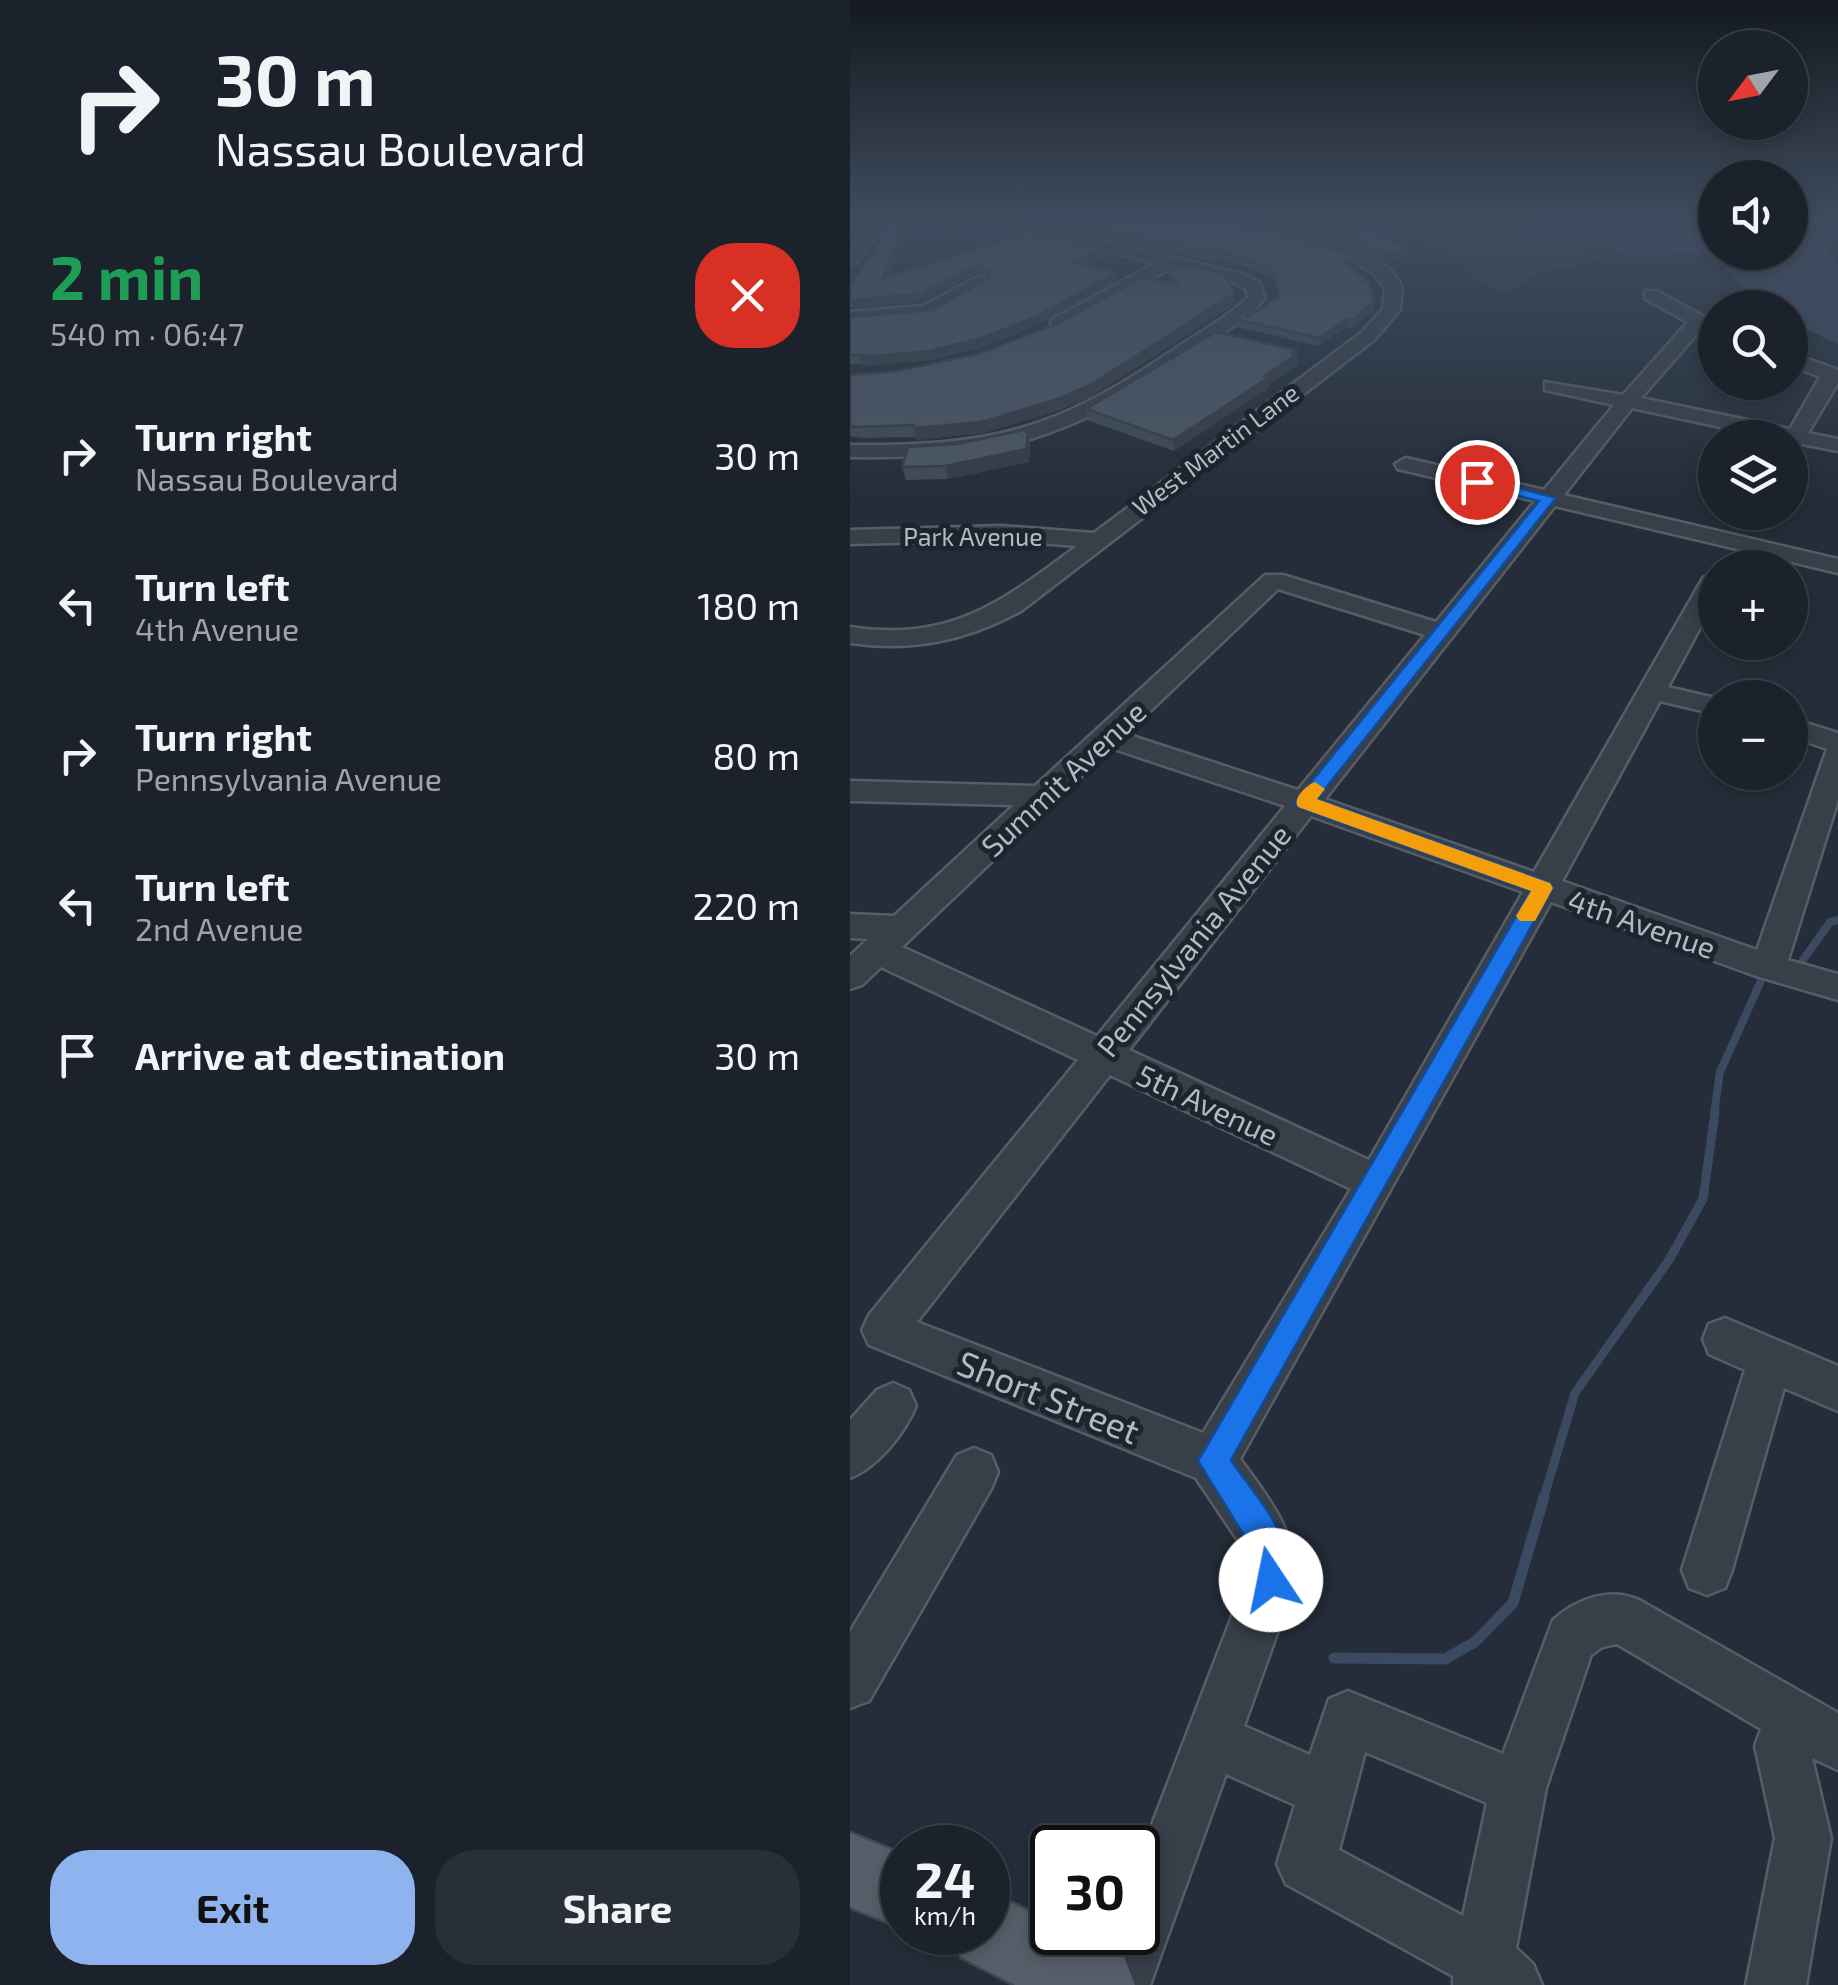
<!DOCTYPE html>
<html lang="en">
<head>
<meta charset="utf-8">
<style>
	body { margin:0; font-family:"Exo 2",sans-serif; background:#282f37; color:#f1f3f6; height:100vh; display:flex; flex-direction:column; font-size:38px; white-space:nowrap }
	* { box-sizing:border-box; margin:0 }
	p { font-size:32px; color:#a0a4a9 }
	.icon { flex:none; width:55px; height:55px; fill:none; stroke:currentColor; stroke-width:2; stroke-linecap:round; stroke-linejoin:round }
	.map { position:relative; flex:1; overflow:hidden }
	.panel { display:flex; flex-direction:column; background:#1b222b; width:850px }
	.panel>* { flex:none }
	.hud { background:#1b222b; color:#f1f3f6; overflow:hidden }
	.needle { width:65px; rotate:238deg }
	.fabs { position:absolute; left:848px; top:30px; display:grid; gap:20px }
	.fabs a { display:grid; place-items:center; width:110px; height:110px; border-radius:50%; background:#1b222b; box-shadow:0 5px 15px #0003,0 0 0 2px #393f47; font-size:50px }
	.speed { position:absolute; left:30px; top:1825px; display:flex; gap:20px; font-size:50px; font-weight:700; text-align:center }
	.speed>* { display:grid; place-content:center; width:130px; height:130px; border-radius:50%; background:#1b222b; box-shadow:0 5px 15px #0003,0 0 0 2px #393f47; line-height:1 }
	.speed small { font-size:25px; font-weight:400 }
	.speed .limit { border:5px solid #111; border-radius:15px; background:#fff; color:#111 }
	.pin { position:absolute; display:grid; place-items:center; width:85px; height:85px; color:#fff; margin:-42px; border:5px solid #fff; border-radius:50%; box-shadow:0 2px 10px #0007 }
	.me { position:absolute; width:110px; margin:-55px; rotate:349deg; stroke-linejoin:round; filter:drop-shadow(0 0 8px #0008) }
	.turn { display:flex; align-items:center; gap:35px; height:210px; padding:0 50px; font-size:45px }
	.turn .icon { width:130px; height:130px; stroke-width:2.5 }
	.turn b { display:block; font-size:70px; line-height:85px }
	.round { display:grid; place-items:center; flex:none; width:105px; height:105px; border-radius:40px; background:#282f37 }
	.head { display:flex; align-items:center; justify-content:space-between; height:170px; padding:0 50px }
	h1 { font-size:60px; font-weight:700; line-height:75px; color:#1e9e55 }
	.primary-button { display:flex; gap:20px; margin-top:auto; padding:20px 50px }
	.primary-button a { flex:1; height:115px; border-radius:40px; background:#8eb3ee; color:#111; font-size:40px; font-weight:700; line-height:115px; text-align:center }
	.primary-button a+a { background:#282f37; color:#f1f3f6 }
	ul { padding:0; list-style:none }
	li { display:flex; align-items:center; gap:30px; height:150px; padding:0 50px }
	li div { flex:1 }
	li b { display:block; font-size:38px }
	li em { font-style:normal }
	main { display:flex; flex:1; min-height:0 }
	.map>svg:first-child { display:block }
</style>
</head>
<body>
<main>
<section class="panel">
<div class="hud">
<div class="turn"><svg class="icon" aria-label="right" viewBox="0 0 24 24"><path d="M7 20v-9h11M14 6l5 5-5 5"/></svg><div><b>30 m</b>Nassau Boulevard</div></div>
</div>
<div class="head"><div><h1>2 min</h1><p>540 m · 06:47</p></div><a class="round" style="background:#d93025;color:#fff"><svg class="icon" aria-label="close" viewBox="0 0 24 24"><path d="M6 6l12 12M18 6L6 18"/></svg></a></div>
<ul>
<li><svg class="icon" aria-label="right" viewBox="0 0 24 24"><path d="M7 20v-9h11M14 6l5 5-5 5"/></svg><div><b>Turn right</b><p>Nassau Boulevard</p></div><em>30 m</em></li>
<li><svg class="icon" aria-label="left" viewBox="0 0 24 24"><path d="M17 20v-9H6M10 6l-5 5 5 5"/></svg><div><b>Turn left</b><p>4th Avenue</p></div><em>180 m</em></li>
<li><svg class="icon" aria-label="right" viewBox="0 0 24 24"><path d="M7 20v-9h11M14 6l5 5-5 5"/></svg><div><b>Turn right</b><p>Pennsylvania Avenue</p></div><em>80 m</em></li>
<li><svg class="icon" aria-label="left" viewBox="0 0 24 24"><path d="M17 20v-9H6M10 6l-5 5 5 5"/></svg><div><b>Turn left</b><p>2nd Avenue</p></div><em>220 m</em></li>
<li><svg class="icon" aria-label="arrive" viewBox="0 0 24 24"><path d="M6 21V4h12l-3 4 3 4H6"/></svg><div><b>Arrive at destination</b></div><em>30 m</em></li>
</ul>
<div class="primary-button"><a>Exit</a><a>Share</a></div>
</section>
<div class="map">
<svg width="988" height="1985" viewBox="0 0 988 1985">
	<rect width="100%" height="100%" fill="#242d39"/>
	<!-- green -->
	<path fill="#293b3c" d="M535,222C609,222 687,225 755,259L688,274L657,294L629,283L611,261Z"/>
	<!-- water -->
	<path fill="#3b4a60" d="M611,222H865V252H940V222H988V229L972,242L988,265V344L940,321V308C894,308 887,268 853,253L776,257L756,242L689,243Z"/>
	<g fill="none" stroke-linecap="round" stroke-linejoin="round">
		<!-- stream-far2 -->
		<path stroke="#3b4a60" stroke-width="8" d="M953,960L980,922L988,920
			M864,1114L870,1072L910,983"/>
		<!-- stream-far1 -->
		<path stroke="#3b4a60" stroke-width="9" d="M693,1500L725,1393L819,1260L853,1199L865,1112"/>
		<!-- stream -->
		<path stroke="#3b4a60" stroke-width="11" d="M484,1658L595,1659L625,1642L663,1603L694,1497"/>
		<defs>
			<path id="minor" d="M20,222H35L6,263L0,265V249Z
				M142,222H170L393,274L410,283L415,298C397,321 367,336 343,354C219,440 151,459 0,457V445C143,446 204,431 323,350C348,333 377,318 398,297L396,289L381,281L323,267L213,328H201V320L306,263Z
				M373,222C415,222 534,241 551,286C553,292 550,303 550,310L524,340L171,611C116,641 62,652 0,643V627C101,642 150,603 227,546L152,540L0,544V530L152,526L244,533L512,332L533,309L535,288L522,272L496,257Z
				M130,276L138,281L136,285L82,315L0,322V312L72,306Z
				M795,291H807L865,323V335L851,329L791,398L940,429L970,377L940,365V353L947,355L988,370V383L958,433L988,439V451L952,444L940,452V438H922L782,408L714,495L988,559V573L705,506L475,799L684,872L853,578L865,571V600L818,687L865,698V714L810,701L712,881L907,950L977,749L940,736V718L988,733V800L938,960L988,974V1000L906,976L701,902L390,1459C417,1495 447,1533 446,1580L394,1726L460,1755L479,1699L498,1691L653,1754L703,1620C727,1599 759,1587 789,1600L988,1713V1770L962,1758L981,1838L956,1985H896L925,1838L905,1746L911,1729L767,1644L752,1647L741,1655L696,1788L666,1948L683,1964L692,1985H603V1976L436,1884L427,1864L445,1805L376,1774L300,1985H240L260,1932H288V1861L396,1580L393,1548L346,1478L19,1345L12,1330L19,1315L228,1060L31,967L12,985L0,989V956L18,939L0,938V914L44,916L164,805L0,801V781L185,786L415,575H433L586,622L685,501L548,469L545,464L556,458L694,490L764,405L695,390V382L773,395L838,322L795,299ZM428,589L575,635L448,790L276,734ZM261,748L435,806L247,1036L52,947ZM461,816L673,892L519,1160L279,1050ZM260,1075L501,1189L353,1433L67,1322ZM515,1752L637,1803L613,1916L489,1850Z
				M875,1318L988,1366V1411L934,1388L882,1570L875,1588L857,1595L839,1588L832,1570L895,1370L859,1354L853,1339L859,1324Z
				M43,1383L59,1390L66,1406C54,1434 28,1467 0,1478V1420L27,1390Z
				M124,1448L141,1455L148,1472L141,1489L19,1701L0,1708V1632L107,1455Z"/>
			<path id="major" d="M0,1833L52,1854V1928L0,1907Z
				M138,1892L202,1922V1932H224L274,1957L285,1985H165L111,1957L101,1932H138Z"/>
		</defs>
		<!-- minor casing -->
		<use href="#minor" stroke="#565d67" stroke-width="5"/>
		<!-- major casing -->
		<use href="#major" stroke="#414852" stroke-width="5"/>
		<!-- minor -->
		<use href="#minor" fill="#373f49" fill-rule="evenodd"/>
		<!-- major -->
		<use href="#major" fill="#565e69" fill-rule="evenodd"/>
	</g>
	<!-- wall -->
	<path fill="#414b56" d="M36,222H141L142,226L112,237L63,224L39,277L257,247L258,255L235,265L268,281L184,326L134,347L81,360L13,366V364H0V317L82,310L136,280L137,278L128,273L71,302L4,308L0,306V285L25,251Z
		M418,222H493L558,257L535,262L500,243L472,233Z
		M247,229L507,268H503L524,310L502,328L497,327L469,346L386,327V319L397,317L429,297L424,278L364,256V262L248,236Z
		M318,270L385,293L386,303L242,396L210,410L133,433L67,440L66,437L12,438L0,436V375L47,371L131,353L322,283L320,280Z
		M447,350L448,365L420,383V387L324,451L237,420L236,409Z
		M178,434L180,447L179,462L98,479L56,480L52,467L107,444Z"/>
	<!-- shaded-wall -->
	<path fill="#353d46" d="M58,222H62L63,224L34,287L32,279Z
		M129,222H141L142,226L112,237L110,229Z
		M257,247L258,255L223,270L222,262Z
		M558,250V257L535,262V254Z
		M507,260V268L496,270V262Z
		M127,265L128,273L71,302L4,308L1,300Z
		M267,273L268,281L184,326L134,347L81,360L13,366L11,357Z
		M385,293L386,303L242,396L210,410L133,433L67,440L64,428Z
		M524,301V310L502,328L503,320Z
		M497,319V327L469,346V338Z
		M447,350L448,365L420,383V387L324,451L323,440L415,376Z
		M178,434L180,447L179,462L98,479L95,466Z"/>
	<!-- building -->
	<path fill="#4c5764" stroke="#353d46" stroke-width="2.5" d="M36,222H58L32,279L174,234L257,247L222,262L267,273L183,318L132,338L79,351L11,357L16,355H0V317L82,310L136,280L140,272L127,265L69,294L1,300L0,285L25,251Z
		M83,222H129L110,229Z
		M259,222H387L495,253L507,260L496,262L519,283L524,301L503,320L497,319L469,338L386,319L394,312L397,317L430,296L424,270L360,247L364,254L247,229Z
		M455,222H493L527,232L558,250L535,254L500,235Z
		M345,266L374,273L385,293L240,385L208,399L131,422L64,428V425L8,427L0,426V375L47,371L131,353L206,324L294,277L328,285L318,270Z
		M366,332L447,350L442,353L447,354L415,376L419,377L323,440L236,409Z
		M174,430L178,434L176,449L95,466L52,467L58,447L107,444Z"/>
	<!-- sky -->
	<linearGradient id="sky" x2="0" y2="1"><stop stop-color="#14191f"/><stop offset="0.44" stop-color="#3f4c5f"/><stop offset="1" stop-color="#3f4c5f" stop-opacity="0"/></linearGradient>
	<rect width="988" height="500" fill="url(#sky)"/>
	<!-- route -->
	<path fill="#1a73e8" stroke="#114b97" stroke-width="2.5" d="M627,477L706,498L467,799L700,883L703,888L381,1460C407,1499 453,1543 432,1592L421,1597L409,1592L404,1580L405,1553L348,1461L681,891L448,807L445,802L689,501L622,484L620,482Z"/>
	<!-- slow -->
	<path fill="#f59e0b" d="M465,782L475,789L467,799L700,883L703,888L685,921H670L666,916L681,891L448,807C442,798 457,785 465,782Z"/>
	<g text-anchor="middle" dominant-baseline="central" stroke-width="10" stroke-linejoin="round" paint-order="stroke">
		<!-- far-street labels -->
		<g font-size="25" fill="#b3bac5" stroke="#1d242e">
			<text transform="translate(365 449) rotate(-37)">West Martin Lane</text>
			<text x="123" y="536">Park Avenue</text>
		</g>
		<!-- street labels -->
		<g font-size="30" fill="#b3bac5" stroke="#1d242e">
			<text transform="translate(213 778) rotate(-43)">Summit Avenue</text>
			<text transform="translate(792 923) rotate(19)">4th Avenue</text>
			<text transform="translate(343 940) rotate(-51)">Pennsylvania Avenue</text>
			<text transform="translate(358 1104) rotate(25)">5th Avenue</text>
		</g>
		<!-- near-street labels -->
		<g font-size="35" fill="#b3bac5" stroke="#1d242e">
			<text transform="translate(199 1396) rotate(22)">Short Street</text>
		</g>
	</g>
</svg>
<div class="fabs">
<a><svg class="needle" viewBox="-14 -14 28 28"><path d="M0-13l5 13h-10z" fill="#e53935"/><path d="M0 13l5-13h-10z" fill="#a0a4a9"/></svg></a>
<a><svg class="icon" aria-label="sound" viewBox="0 0 24 24"><path d="M4 9h4l5-4v14l-5-4H4zM17 9q2 3 0 6"/></svg></a>
<a><svg class="icon" aria-label="search" viewBox="0 0 24 24"><circle cx="10" cy="10" r="6"/><path d="M15 15l6 6"/></svg></a>
<a><svg class="icon" aria-label="layers" viewBox="0 0 24 24"><path d="M12 4l9 5-9 5-9-5zM3 14l9 5 9-5"/></svg></a>
<a>+</a>
<a>−</a>
</div>
<div class="speed"><div>24<small>km/h</small></div><div class="limit">30</div></div>
<div class="pin" style="left:627px;top:482px;background:#d93025"><svg class="icon" aria-label="arrive" viewBox="0 0 24 24"><path d="M6 21V4h12l-3 4 3 4H6"/></svg></div>
<svg class="me" style="left:421px;top:1580px" viewBox="-20 -20 40 40"><circle r="19" fill="#fff"/><path d="M0-13L10 11 0 6-10 11z" fill="#1a73e8"/></svg>
</div>
</main>
</body>
</html>
